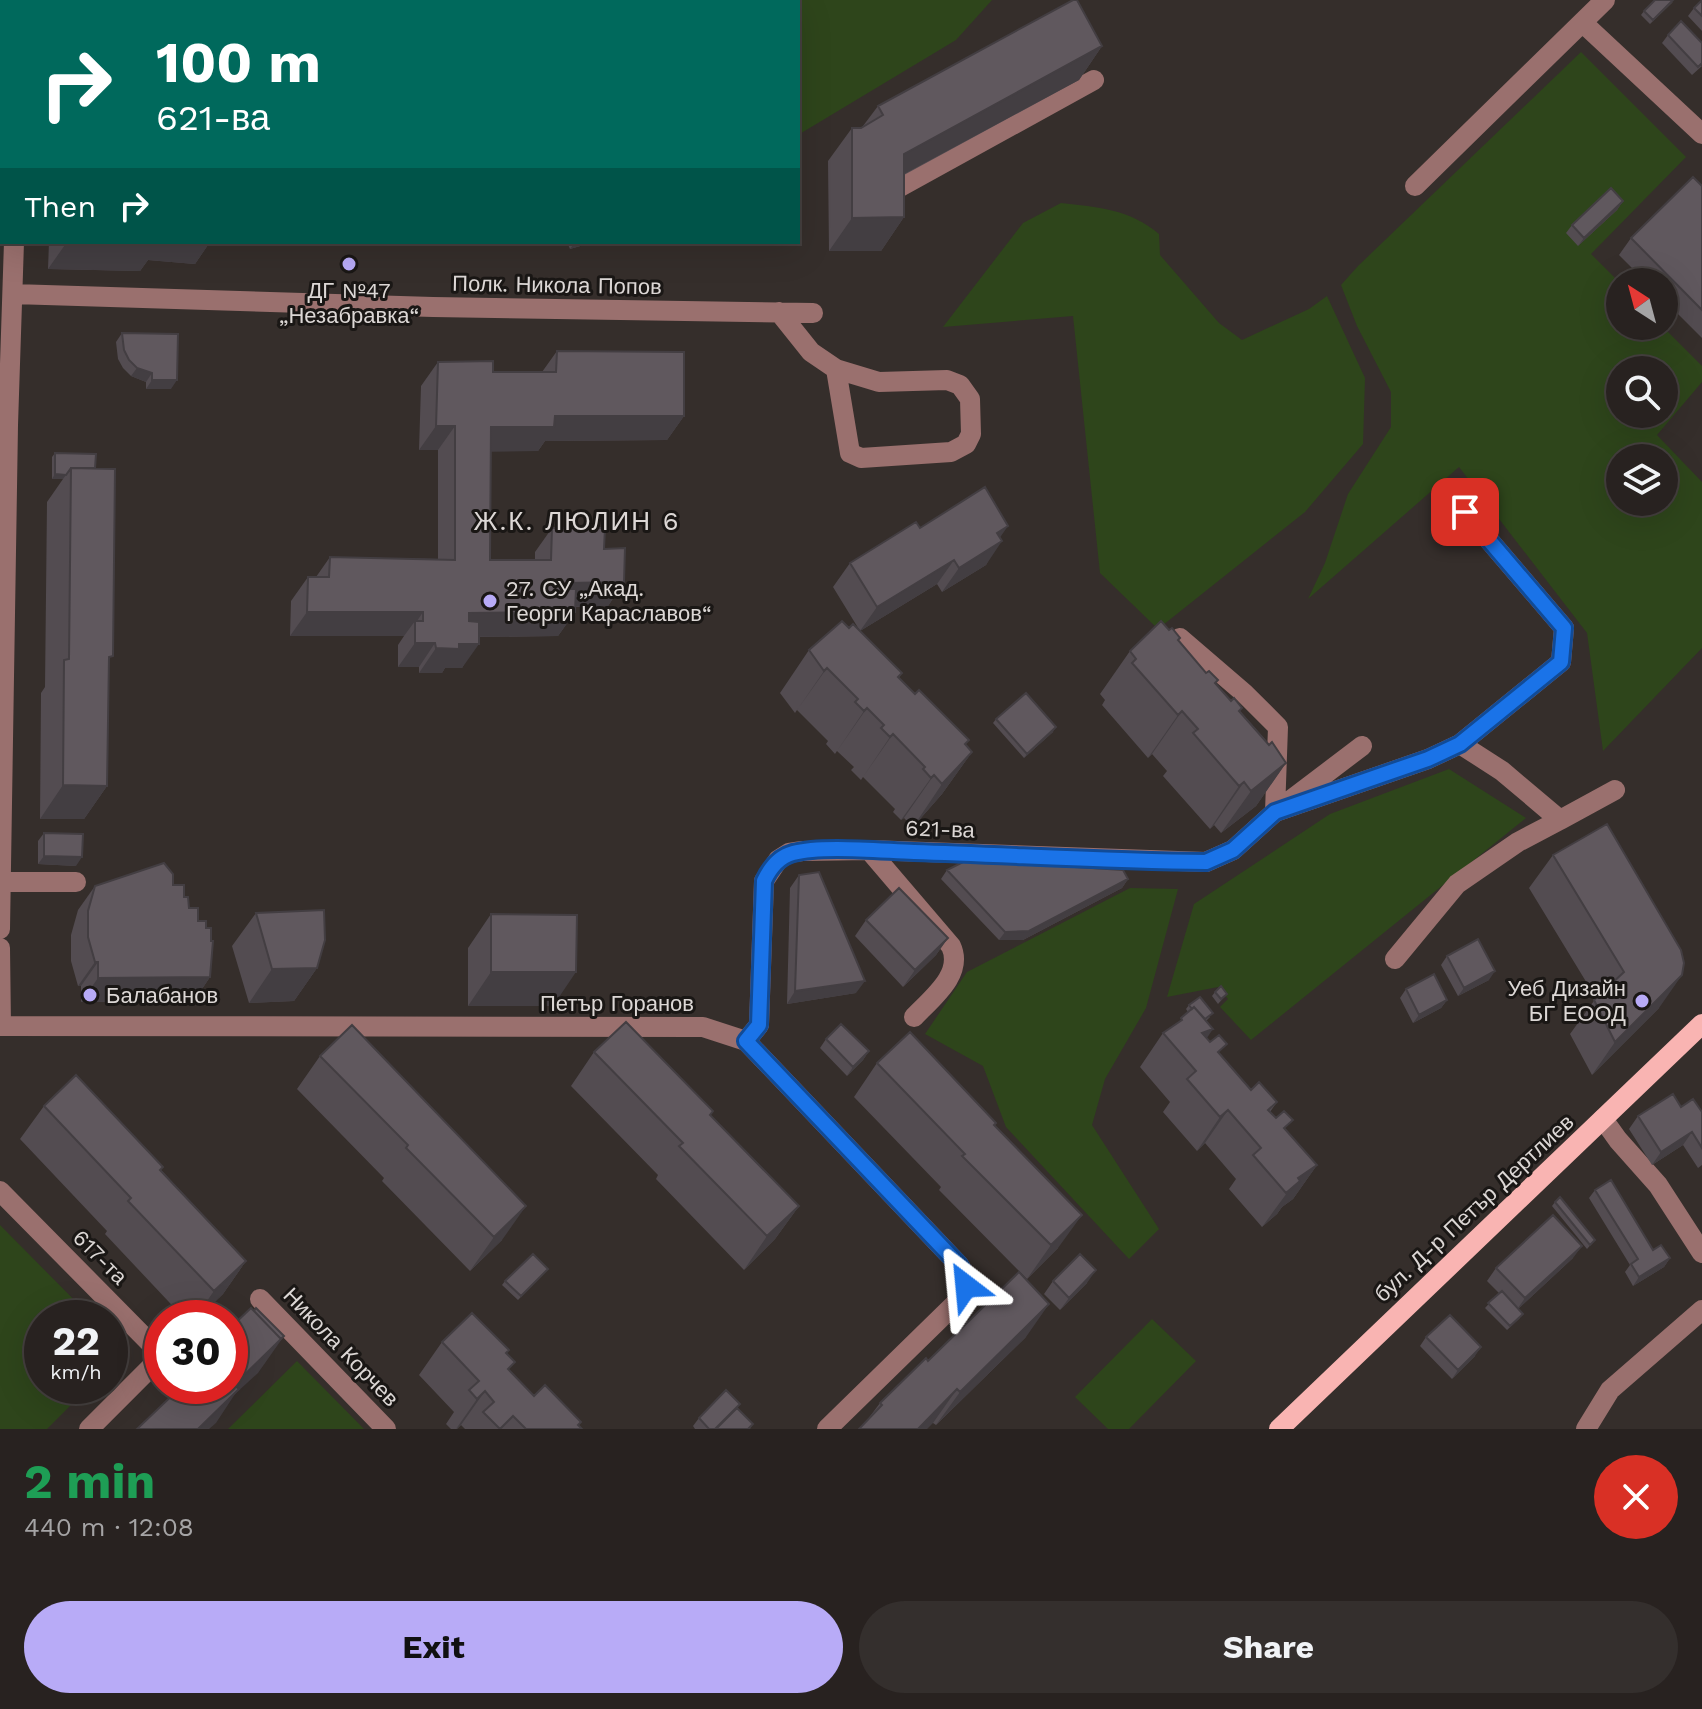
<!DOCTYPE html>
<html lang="en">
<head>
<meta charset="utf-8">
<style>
	body { margin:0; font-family:"Work Sans",sans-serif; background:#342f2d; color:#f1f3f6; height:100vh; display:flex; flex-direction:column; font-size:30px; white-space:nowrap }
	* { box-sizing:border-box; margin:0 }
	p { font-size:26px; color:#a5a4a5 }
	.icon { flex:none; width:44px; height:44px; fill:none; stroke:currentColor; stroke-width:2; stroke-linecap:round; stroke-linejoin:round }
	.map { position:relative; height:1429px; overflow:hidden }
	.panel { display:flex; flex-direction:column; background:#282220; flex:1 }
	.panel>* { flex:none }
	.top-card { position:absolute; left:0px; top:0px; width:800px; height:244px; box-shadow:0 8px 32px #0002,0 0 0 2px #443f3e; background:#00695c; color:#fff; overflow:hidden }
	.needle { width:52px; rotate:324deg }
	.buttons { position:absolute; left:1606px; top:268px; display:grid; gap:16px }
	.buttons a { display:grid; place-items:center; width:72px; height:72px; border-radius:50%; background:#282220; box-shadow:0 8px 32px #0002,0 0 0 2px #443f3e; font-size:40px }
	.speed { position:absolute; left:24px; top:1300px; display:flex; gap:16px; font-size:40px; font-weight:700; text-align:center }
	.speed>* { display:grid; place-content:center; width:104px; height:104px; border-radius:50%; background:#282220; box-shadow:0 8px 32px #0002,0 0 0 2px #443f3e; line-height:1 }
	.speed small { font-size:20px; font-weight:400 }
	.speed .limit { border:12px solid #d22; background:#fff; color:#111 }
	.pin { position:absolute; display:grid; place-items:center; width:68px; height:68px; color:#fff; margin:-34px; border-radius:16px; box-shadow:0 4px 12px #0006 }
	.me { position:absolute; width:88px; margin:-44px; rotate:331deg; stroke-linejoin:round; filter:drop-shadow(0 0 6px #0008) }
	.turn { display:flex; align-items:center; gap:28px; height:168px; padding:0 24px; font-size:36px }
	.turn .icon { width:104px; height:104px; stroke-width:2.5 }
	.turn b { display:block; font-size:56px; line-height:68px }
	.then { display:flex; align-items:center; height:76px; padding:0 24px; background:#0003; gap:16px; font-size:30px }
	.round { display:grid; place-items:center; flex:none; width:84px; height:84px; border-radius:42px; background:#342f2d }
	.summary { display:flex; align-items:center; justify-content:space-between; height:136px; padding:0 24px }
	h1 { font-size:48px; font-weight:700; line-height:60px; color:#1e9e55 }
	.cta { display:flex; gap:16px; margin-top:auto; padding:16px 24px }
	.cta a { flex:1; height:92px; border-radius:48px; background:#b8abf7; color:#111; font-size:32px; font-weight:700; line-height:92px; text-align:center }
	.cta a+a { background:#342f2d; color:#f1f3f6 }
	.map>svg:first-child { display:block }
</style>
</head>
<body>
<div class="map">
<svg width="1702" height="1429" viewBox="0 0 1702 1429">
	<rect width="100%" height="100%" fill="#352e2b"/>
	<!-- green -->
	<path fill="#2e451b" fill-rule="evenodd" d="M739,0H992L956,40L798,135V2Z
		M1581,52L1686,157L1591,254L1620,283V326H1662L1702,366V382L1657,435L1702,482V648L1603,751L1587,633L1459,467L1308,599L1325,563L1348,494L1391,427V392L1357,326L1341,285L1358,266ZM1620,370H1664V414H1620ZM1620,458H1664V502H1620Z
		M1061,203C1097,207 1130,209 1159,234L1160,255L1219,323L1242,340L1309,309L1327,296L1365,378L1363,444L1305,512L1158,629L1100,573L1073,316L943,327L1023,223Z
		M1449,769L1526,818L1251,1040L1220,1007L1228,999L1218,987L1167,997L1194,904L1330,814Z
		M1130,888L1178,889L1146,1008L1105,1079L1092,1125L1159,1229L1129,1259L1006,1127L983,1066L925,1034L967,972Z
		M0,1225L92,1318H42V1386H90L47,1429H0Z
		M1152,1319L1196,1361L1129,1429H1108L1075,1397Z
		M297,1361L364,1429H228Z"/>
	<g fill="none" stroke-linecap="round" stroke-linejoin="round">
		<!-- minor -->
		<path stroke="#9a706e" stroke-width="20" d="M20,2V0
			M1583,23L1702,134
			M1415,186L1605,0
			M889,193L1094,80
			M0,212H2
			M13,294L433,307L813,313
			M779,312L811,352L836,369L879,382L947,380L960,385L970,399L971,434L966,444L951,452L861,458L850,453L836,369
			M1465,512L1564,628L1561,662L1460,744L1502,771L1560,820L1615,790
			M1180,638L1244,693L1278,727L1275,812L1428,759L1460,744
			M869,850L951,946C964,974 932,998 914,1017
			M1,882H76
			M0,929L8,425L14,242
			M0,948L1,1026
			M1395,959L1457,884L1518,842L1560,820
			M0,1026L703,1027L746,1041L959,1265C968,1277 968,1288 959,1300L827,1429
			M746,1041L759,1025L764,881L778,860L789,853L802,851L869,850L1206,862L1233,850L1275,812L1362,746
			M1603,1119L1618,1140L1658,1185L1702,1253
			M0,1191L156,1349L155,1363L89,1429
			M260,1299L386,1429
			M1586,1429L1610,1390L1702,1310"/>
		<!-- major -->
		<path stroke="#f9b4b2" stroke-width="20" d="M1279,1429L1702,1024"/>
	</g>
	<!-- wall -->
	<path fill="#534c51" d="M535,0H575V2H535Z
		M1702,0V31L1688,16L1694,8Z
		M1673,2L1650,24L1641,15L1644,11Z
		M1668,35L1702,66L1692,75L1662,43Z
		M1102,46L1079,80L904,175V217L881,251H829L828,161L852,128H861L863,126L878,106Z
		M1702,186V338L1664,300V282H1646L1619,255L1631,238Z
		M1623,201L1617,210L1578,246L1566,233L1572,225Z
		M49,242H210L195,264L148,260L140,271L48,269Z
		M567,242H594L570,249Z
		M122,333L171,389H146V382L131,376L123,368L118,359L116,342Z
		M557,351L684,416L667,440L545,441L538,451H490V560H535V552L552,528L604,549L624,582L608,606L575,607V612L558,636L479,637L462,668H445L442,673H419V667H398V645L404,636H290L291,601L308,577H316L330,557L438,559V450H419L421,386L438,362L493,372H542Z
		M55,453L95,468L109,662L107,786L84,819H40L41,693L45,687L47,502L63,479H52V457Z
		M920,528L1000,537L986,565L942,592L937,584L860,631L902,673L899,678L915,694L969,740L965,745L972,752L942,794L913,827L904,818L901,820L893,812L895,809L863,777L861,780L851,770L854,767L837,751L835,754L826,744L828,741L797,710L795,713L780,693L809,650L849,628L860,631L833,587L850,563Z
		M1169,630L1180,638L1178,641L1286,763L1256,806L1221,833L1214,825L1210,829L1163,776L1167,771L1152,754L1148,758L1102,705L1105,700L1100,694L1130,651Z
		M996,719L1053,732L1024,758L993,723Z
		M44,833L76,866L38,864V841Z
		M1553,855L1659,1008L1592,1075L1570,1034L1596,998L1529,888Z
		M947,870L1128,879L1122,888L1023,940H999L941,879Z
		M799,875L856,993L787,1004L790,888Z
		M173,885L184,897L189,908L198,921L210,977L194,1001L81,1002V986H78L71,961V935L78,910L95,886Z
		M256,913L317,968L294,1001L249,1003L232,946Z
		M491,914L553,1006H468V948Z
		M866,920L948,938L936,955L903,987L855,936Z
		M1447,956L1489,980L1458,996L1441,965Z
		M1406,989L1447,1000L1441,1008L1413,1023L1400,998Z
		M1215,992L1227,994L1218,1004L1212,996Z
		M1189,1005L1210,1017L1206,1021L1207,1039L1251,1090L1277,1102L1270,1112L1317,1165L1293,1199L1282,1207L1277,1214L1262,1227L1229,1189L1236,1179L1205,1143L1197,1151L1163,1112L1170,1102L1140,1067L1163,1033L1177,1024L1188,1012L1186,1009Z
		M826,1039L869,1051L863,1060L847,1076L820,1048Z
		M594,1052L710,1115L799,1206L775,1239L744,1270L656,1179L658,1175L571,1086Z
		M320,1056L502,1240L470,1271L382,1181L384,1178L297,1089Z
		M877,1063L996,1123L994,1126L1058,1248L1027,1279L939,1190L941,1187L854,1097Z
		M44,1106L161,1170L246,1261L223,1294L198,1318H184L105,1234L107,1231L20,1139Z
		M1681,1107L1702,1112V1165L1698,1168L1683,1145L1652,1165L1629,1129L1638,1116Z
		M1595,1190L1653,1250L1670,1258L1664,1267L1633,1286L1625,1272L1630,1265L1589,1198Z
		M1555,1202L1595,1240L1587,1249L1552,1206Z
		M1573,1258L1518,1309L1520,1318L1507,1330L1485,1308L1499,1293L1487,1281L1496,1268Z
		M548,1269L518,1300L502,1285L505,1281Z
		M1053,1281L1087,1283L1060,1310L1044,1294Z
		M1026,1337L936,1425L933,1423L868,1419L880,1403L928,1361Z
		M1426,1337L1475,1356L1452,1379L1420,1346Z
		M442,1342L506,1353L509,1370L534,1396L582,1429H465L461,1425L457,1429H451L446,1424L454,1412L419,1375Z
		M740,1404L737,1408L753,1424L750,1429H695L693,1426L699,1418Z"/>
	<!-- shaded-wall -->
	<path fill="#433e42" d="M1102,46L1079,80L880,187L904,154Z
		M1623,201L1617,210L1578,246L1584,238Z
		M904,217L881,251H829L852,218Z
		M67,242H210L195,264L148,260L140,271L48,269Z
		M575,242H594L570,249Z
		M137,368L152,373L146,382L131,376Z
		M152,380H177L171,389H146Z
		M555,416H684L667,440L545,441L538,451L474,452L491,427Z
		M436,426H455L438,450H419Z
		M55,474L66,475L63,479H52Z
		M1008,526L994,546L1002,541L986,565L942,592L959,568L997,533Z
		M954,560L937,584L860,631L877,607Z
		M624,582L608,606L551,607L568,583Z
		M307,612H423L415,624V621L404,636H290Z
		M575,612L558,636L452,637L469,613Z
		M415,643H435L419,667H398Z
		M459,644H479L462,668H445L442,673H419L436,648Z
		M827,668L797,710L795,713L824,671Z
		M867,708L837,751L835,754L864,711Z
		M1182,711L1152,754L1148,758L1178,715Z
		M1056,727L1053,732L1024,758L1027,754Z
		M893,734L863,777L861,780L890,737Z
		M972,752L942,794L913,827L942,784Z
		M1286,763L1256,806L1221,833L1251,791Z
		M934,775L904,818L901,820L931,778Z
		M1244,782L1214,825L1210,829L1239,786Z
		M63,785L107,786L84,819H40Z
		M44,856L82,857L76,866L38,864Z
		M1128,879L1122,888L1023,940H999L1005,932Z
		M948,938L936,955L903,987L915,970Z
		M95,962H98L81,986H78Z
		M317,968L294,1001L249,1003L272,969Z
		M1495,971L1489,980L1458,996L1464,988Z
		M491,972H576L553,1006H468Z
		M1682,975L1659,1008L1592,1075L1615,1042Z
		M210,977L194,1001L81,1002L98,978Z
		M865,981L856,993L787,1004L795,991Z
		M1447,1000L1441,1008L1413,1023L1419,1015Z
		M1213,1029L1190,1063L1202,1033Z
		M869,1051L863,1060L847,1076L853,1067Z
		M1228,1110L1205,1143L1197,1151L1220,1117Z
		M1692,1132L1683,1145L1652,1165L1661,1152Z
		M1317,1165L1293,1199L1282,1207L1277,1214L1262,1227L1298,1178Z
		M526,1206L502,1240L470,1271L494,1237Z
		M799,1206L775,1239L744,1270L767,1236Z
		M1082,1215L1058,1248L1027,1279L1051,1245Z
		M1582,1246L1573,1258L1516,1311L1525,1298Z
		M1670,1258L1664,1267L1633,1286L1639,1277Z
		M246,1261L223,1294L198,1318H195L214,1291Z
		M1096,1270L1087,1283L1060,1310L1069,1298Z
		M1049,1304L1026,1337L936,1425L960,1392Z
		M284,1336L258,1373L235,1394L216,1423L209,1429H198L234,1385Z
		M1481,1347L1475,1356L1452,1379L1458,1370Z
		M957,1389L933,1423L927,1429H918Z
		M485,1391L461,1425L456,1429L477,1399Z"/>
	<!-- building -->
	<path fill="#60585e" stroke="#433e42" stroke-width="2" d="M244,0H356L357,2H245Z
		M552,0H575V2H552Z
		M609,0H626L627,2H603Z
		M1073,0H1077L1102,46L904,154V217L852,218V128H861L883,115L878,106Z
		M1655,0H1673L1653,20L1644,11Z
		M1702,0V16L1694,8Z
		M1681,21L1702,43V63L1698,67L1668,35Z
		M1693,177L1702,186V310L1631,238Z
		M1611,188L1623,201L1584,238L1572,225Z
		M122,333L178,334L177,380H152V373L137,368L129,360L124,350Z
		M557,351L684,352V416H555L554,427H491L490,560H551L552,528H605L604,549L625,548L624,582L568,583V589H576L575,612L469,613V621L479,622V644H459V649L436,648L435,643H415V621H423V612H307L308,577H329L330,557L455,560V426H436L438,362L493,361V372H556Z
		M55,453L96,454L95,468H71L66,475L55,474Z
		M71,468L115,469L113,656L109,657L107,786L63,785L64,660L69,659Z
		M985,487L1008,526L997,533L1002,541L959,568L954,560L877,607L850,563L916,522L920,528Z
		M842,621L849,628L853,624L902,673L898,677L915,694L919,690L969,740L965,744L972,752L942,784L934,775L931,778L923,769L925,767L893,734L890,737L881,728L884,725L867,708L864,711L855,702L858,699L827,668L824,671L809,650Z
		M1161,621L1169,630L1172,628L1180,638L1178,640L1206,673L1209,671L1218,680L1215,683L1231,701L1234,698L1242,708L1239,711L1269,745L1272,742L1286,763L1251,791L1244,782L1239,786L1193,733L1198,729L1182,711L1178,715L1132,663L1136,659L1130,651Z
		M1026,693L1056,727L1027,754L996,719Z
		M1607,824L1681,950L1684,963L1682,975L1615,1042L1594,1000L1624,972L1553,855Z
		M44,833L83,834L82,857L44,856Z
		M967,860L1123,870L1128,879L1029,931L1005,932L947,870Z
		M164,863L173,874V885H184V897H188L189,908H198V921H206V928H211V941H213L210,977L98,978V962H95L88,937V911L95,886Z
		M819,872L865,981L795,991L799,875Z
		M899,888L948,938L915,970L866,920Z
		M324,910L325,940L317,968L272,969L256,913Z
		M491,914L577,915L576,972H491Z
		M1478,939L1495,971L1464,988L1447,956Z
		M1434,974L1447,1000L1419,1015L1406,989Z
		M1221,986L1227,994L1221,999L1215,992Z
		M1200,997L1213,1013L1205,1019L1194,1007L1192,1009L1189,1005Z
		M1194,1007L1213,1029L1202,1033L1210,1042L1219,1035L1227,1044L1218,1052L1251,1090L1259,1082L1277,1102L1268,1110L1276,1118L1284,1111L1293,1120L1284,1128L1317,1165L1298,1178L1300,1181L1286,1193L1253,1155L1261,1148L1228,1110L1220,1117L1187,1079L1196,1071L1163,1033L1182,1020L1181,1018Z
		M626,1022L713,1111L710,1115L799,1206L767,1236L679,1146L683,1143L594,1052Z
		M841,1024L869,1051L853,1067L826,1039Z
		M352,1025L526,1206L494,1237L406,1148L408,1145L320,1056Z
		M910,1032L996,1123L994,1125L1082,1215L1051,1245L962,1156L965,1154L877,1063Z
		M76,1075L163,1167L160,1170L246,1261L214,1291L128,1201L131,1198L44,1106Z
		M1673,1094L1681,1107L1693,1099L1702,1112V1148L1692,1132L1661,1152L1638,1116Z
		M1611,1180L1653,1250L1661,1245L1670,1258L1639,1277L1631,1264L1638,1259L1595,1190Z
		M1560,1197L1595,1240L1590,1245L1555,1202Z
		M1553,1215L1582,1246L1525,1298L1496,1268Z
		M533,1254L548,1269L521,1296L505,1281Z
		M1080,1254L1096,1270L1069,1298L1053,1281Z
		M1019,1272L1049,1304L960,1392L957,1389L918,1429H859L882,1405L880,1403L926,1358L928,1361Z
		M1502,1291L1523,1314L1510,1326L1488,1303Z
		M251,1308L281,1339L234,1385L239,1389L198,1429H137L182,1386H230V1328Z
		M256,1308L284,1336L281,1339L254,1311Z
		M472,1313L509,1350L506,1353L515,1362L508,1369L534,1396L545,1385L581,1422L578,1425L582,1429H526L513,1416L500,1429L483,1412L494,1402L485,1391L477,1399L469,1390L479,1381L442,1342Z
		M1450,1315L1481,1347L1458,1370L1426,1337Z
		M726,1390L740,1404L715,1429H709L699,1418Z
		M737,1408L753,1424L748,1429H716Z"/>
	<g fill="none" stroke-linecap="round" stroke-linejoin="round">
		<defs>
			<path id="route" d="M966,1286L967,1278L959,1265L746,1041L759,1025L764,881C770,868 778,857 793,853C822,845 882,851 914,852C1011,855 1109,861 1206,862L1233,850L1275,812L1428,759L1460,744L1561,662L1564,628L1465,512"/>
		</defs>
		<!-- route casing -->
		<use href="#route" stroke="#114b97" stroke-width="20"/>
		<!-- route -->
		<use href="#route" stroke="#1a73e8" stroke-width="14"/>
	</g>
	<!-- markers -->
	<g fill="#b8abf7" stroke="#1a1715" stroke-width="3">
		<circle cx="349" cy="264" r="8"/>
		<circle cx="490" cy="601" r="8"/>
		<circle cx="90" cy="995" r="8"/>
		<circle cx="1642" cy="1001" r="8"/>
	</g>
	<g text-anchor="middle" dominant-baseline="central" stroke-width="6" stroke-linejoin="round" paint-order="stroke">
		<!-- street labels -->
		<g font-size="22" fill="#dcd7d5" stroke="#1a1715">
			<text transform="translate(557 285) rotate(1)">Полк. Никола Попов</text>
			<text transform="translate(940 829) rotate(2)">621-ва</text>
			<text x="617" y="1003">Петър Горанов</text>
			<text transform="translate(1474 1208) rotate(-43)">бул. Д-р Петър Дертлиев</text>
			<text transform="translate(100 1257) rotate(45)">617-та</text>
			<text transform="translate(341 1347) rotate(46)">Никола Корчев</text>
		</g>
		<!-- poi labels -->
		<g font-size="22" fill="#dcd7d5" stroke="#1a1715" text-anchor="start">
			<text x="349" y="290" text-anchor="middle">ДГ №47<tspan x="349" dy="25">„Незабравка“</tspan></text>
			<text x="506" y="588">27. СУ „Акад.<tspan x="506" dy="25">Георги Караславов“</tspan></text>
			<text x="1626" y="988" text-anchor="end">Уеб Дизайн<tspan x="1626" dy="25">БГ ЕООД</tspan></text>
			<text x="106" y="995">Балабанов</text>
		</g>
		<!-- quarter labels -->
		<g font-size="26" letter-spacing="2" fill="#dcd7d5" stroke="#1a1715">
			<text x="577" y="521">Ж.К. ЛЮЛИН 6</text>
		</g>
	</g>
</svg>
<div class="buttons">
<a><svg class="needle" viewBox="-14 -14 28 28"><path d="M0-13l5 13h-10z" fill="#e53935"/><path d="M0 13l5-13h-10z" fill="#a5a4a5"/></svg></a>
<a><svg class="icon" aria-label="search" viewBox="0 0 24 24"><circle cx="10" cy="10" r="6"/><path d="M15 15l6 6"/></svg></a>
<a><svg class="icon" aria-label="layers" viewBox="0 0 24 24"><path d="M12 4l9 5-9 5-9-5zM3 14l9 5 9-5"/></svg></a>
</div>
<div class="speed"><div>22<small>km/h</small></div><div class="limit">30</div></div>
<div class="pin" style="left:1465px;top:512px;background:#d93025"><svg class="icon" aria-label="arrive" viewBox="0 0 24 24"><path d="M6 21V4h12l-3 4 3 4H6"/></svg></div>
<svg class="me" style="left:966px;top:1286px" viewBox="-20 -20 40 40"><path d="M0-17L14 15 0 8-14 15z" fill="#1a73e8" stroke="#fff" stroke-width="4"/></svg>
<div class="top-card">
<div class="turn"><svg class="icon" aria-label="right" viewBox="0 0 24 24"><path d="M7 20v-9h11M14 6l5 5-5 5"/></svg><div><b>100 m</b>621-ва</div></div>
<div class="then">Then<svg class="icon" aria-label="right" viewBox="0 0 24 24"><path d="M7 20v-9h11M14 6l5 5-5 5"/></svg></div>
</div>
</div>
<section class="panel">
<div class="summary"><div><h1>2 min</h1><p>440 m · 12:08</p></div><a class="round" style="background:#d93025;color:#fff"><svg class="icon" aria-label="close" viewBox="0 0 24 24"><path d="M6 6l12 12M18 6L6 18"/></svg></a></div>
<div class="cta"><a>Exit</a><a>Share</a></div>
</section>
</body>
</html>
